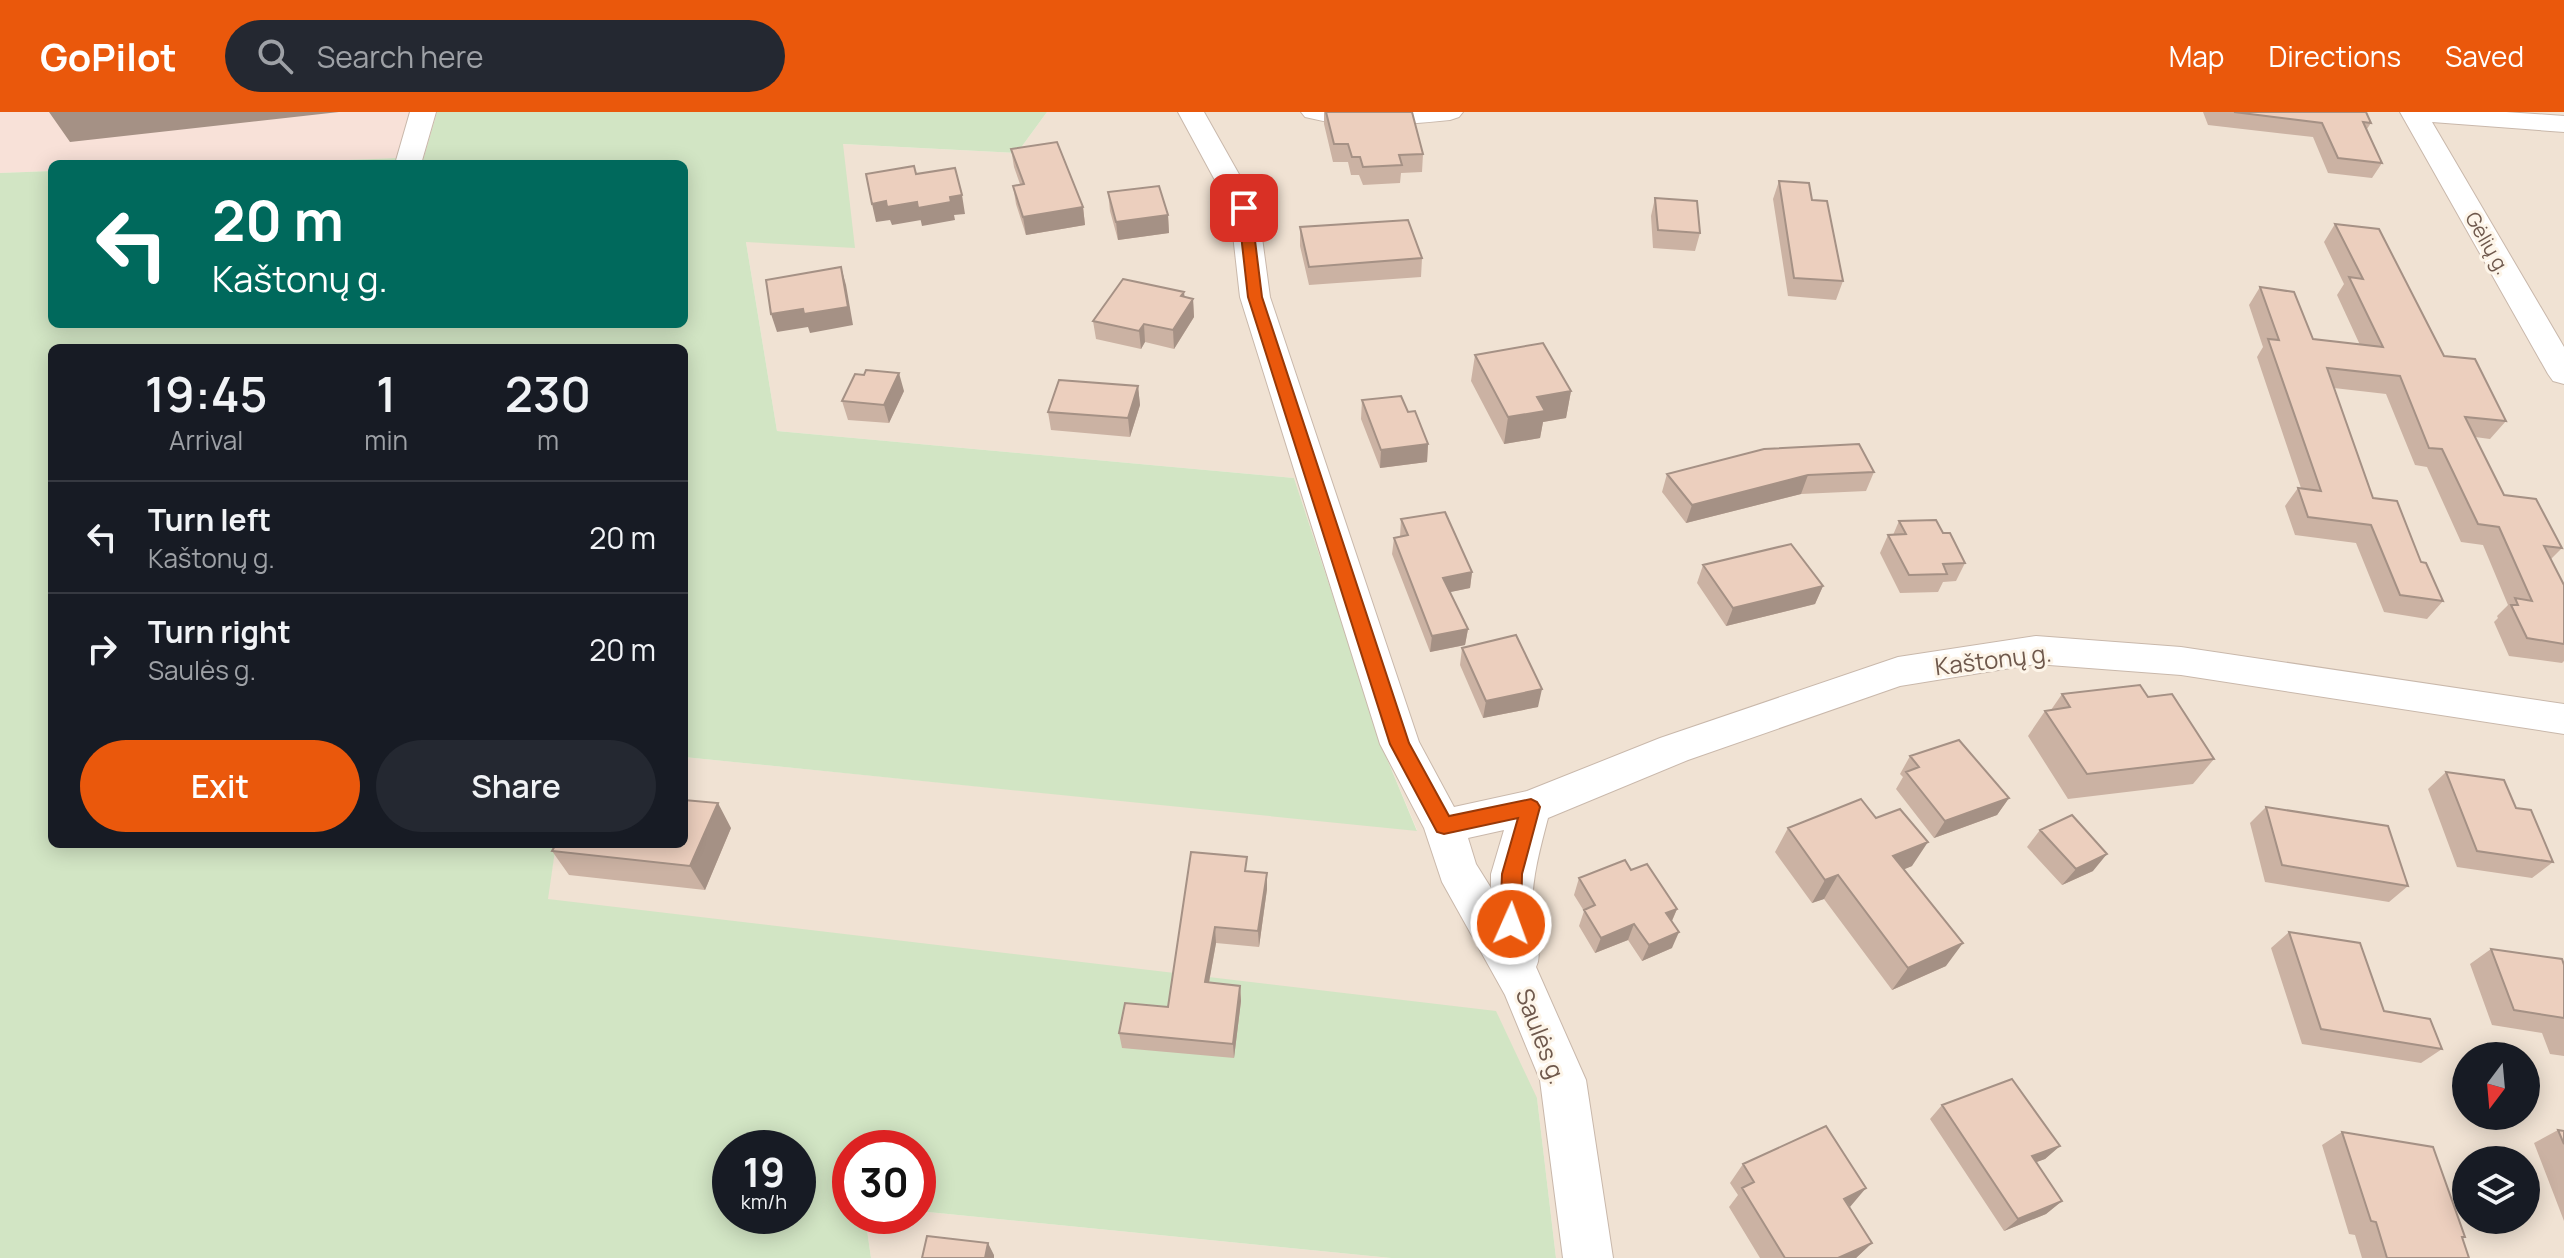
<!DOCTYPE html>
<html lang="en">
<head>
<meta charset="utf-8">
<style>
	body { margin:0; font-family:Manrope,sans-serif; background:#242831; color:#f1f3f6; height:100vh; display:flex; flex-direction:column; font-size:30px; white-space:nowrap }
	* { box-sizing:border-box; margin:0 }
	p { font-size:26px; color:#9ea1a6 }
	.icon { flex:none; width:44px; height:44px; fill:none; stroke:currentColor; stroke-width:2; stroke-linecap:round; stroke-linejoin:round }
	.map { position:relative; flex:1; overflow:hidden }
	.sheet { position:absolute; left:48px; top:232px; width:640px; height:504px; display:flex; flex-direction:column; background:#171b24; border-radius:12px; box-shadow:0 4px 20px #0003 }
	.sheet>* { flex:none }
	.hud { position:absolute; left:48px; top:48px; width:640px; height:168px; border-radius:12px; box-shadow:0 4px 20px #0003; background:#00695c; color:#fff; overflow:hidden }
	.needle { width:52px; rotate:196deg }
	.fabs { position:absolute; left:2452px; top:930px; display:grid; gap:16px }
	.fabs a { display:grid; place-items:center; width:88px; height:88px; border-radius:50%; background:#171b24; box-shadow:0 4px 20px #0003; font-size:40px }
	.speed { position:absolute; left:712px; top:1018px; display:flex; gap:16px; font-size:40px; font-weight:700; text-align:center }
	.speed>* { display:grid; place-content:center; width:104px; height:104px; border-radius:50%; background:#171b24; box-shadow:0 4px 20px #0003; line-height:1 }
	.speed small { font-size:20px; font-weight:400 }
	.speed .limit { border:12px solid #d22; background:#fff; color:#111 }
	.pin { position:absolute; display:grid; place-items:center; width:68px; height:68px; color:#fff; margin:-34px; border-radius:16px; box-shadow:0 4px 12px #0006 }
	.me { position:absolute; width:88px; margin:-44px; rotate:2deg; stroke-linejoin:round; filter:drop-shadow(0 0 6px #0008) }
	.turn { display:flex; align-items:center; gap:28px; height:168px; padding:0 32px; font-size:36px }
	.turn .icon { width:104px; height:104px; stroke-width:2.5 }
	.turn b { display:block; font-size:56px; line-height:68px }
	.eta { display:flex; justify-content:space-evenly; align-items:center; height:136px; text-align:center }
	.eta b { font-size:48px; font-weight:600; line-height:56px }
	.button { display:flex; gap:16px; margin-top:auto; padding:16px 32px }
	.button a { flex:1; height:92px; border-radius:48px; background:#ea580c; color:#fff; font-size:32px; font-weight:600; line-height:92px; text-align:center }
	.button a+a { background:#242831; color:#f1f3f6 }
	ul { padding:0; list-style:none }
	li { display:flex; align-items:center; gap:24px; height:112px; padding:0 32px; border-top:2px solid #363941 }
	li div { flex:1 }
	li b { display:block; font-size:30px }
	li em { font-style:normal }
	header { display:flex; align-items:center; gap:48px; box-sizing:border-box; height:112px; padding:0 40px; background:#ea580c; color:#fff }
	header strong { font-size:38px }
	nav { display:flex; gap:44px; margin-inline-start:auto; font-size:28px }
	.search { width:560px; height:72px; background:#242831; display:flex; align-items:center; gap:20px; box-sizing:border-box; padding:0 28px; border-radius:44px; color:#9ea1a6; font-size:30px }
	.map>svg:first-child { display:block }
</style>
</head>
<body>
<header>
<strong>GoPilot</strong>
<div class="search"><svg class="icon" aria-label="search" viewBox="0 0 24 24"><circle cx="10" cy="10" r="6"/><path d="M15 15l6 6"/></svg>Search here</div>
<nav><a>Map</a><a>Directions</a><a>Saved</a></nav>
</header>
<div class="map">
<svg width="2564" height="1146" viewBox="0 0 2564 1146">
	<rect width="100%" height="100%" fill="#f9f0e3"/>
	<!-- residential -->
	<path fill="#f0e2d3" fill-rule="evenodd" d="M1047,0H2564V1146H1556L1537,986L547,787L556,732H684V645L1417,718L1385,642L1294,366L777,319L746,130L842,32L1017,41ZM2466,944H2526V1004H2466ZM2466,1048H2526V1108H2466Z
		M918,1099L1391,1146H871L865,1104H918Z"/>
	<!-- commercial -->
	<path fill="#f8e1d8" d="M0,0H437L425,45L247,52H52V59L0,61Z"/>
	<!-- green -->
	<path fill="#d2e5c4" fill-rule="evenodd" d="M437,0H1047L1017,41L843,32L855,136L746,130L777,319L1294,366L1385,642L1417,719L684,645V236H52V732H556L548,787L1496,899L1537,986L1556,1146H1391L918,1099V1036H850V1104H865L871,1146H0V61L52,59V212H684V52H247L424,45ZM730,1036H798V1104H730Z"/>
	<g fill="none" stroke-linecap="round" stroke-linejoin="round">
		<defs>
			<path id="minor" d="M410,0H436L421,52H395Z
				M1178,0H1204L1258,96L1270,185L1419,630L1454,695L1527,679L1660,626L1898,545L2036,524L2181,535L2564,592V622L2181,563L2036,552L1900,574L1688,648L1548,706C1539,741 1529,775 1533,812C1534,826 1543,841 1536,855L1586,968L1613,1146H1563L1540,968L1505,883L1442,770L1424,716L1380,632L1240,185L1230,96ZM1504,718L1491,762V776L1476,752L1468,726Z
				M1301,0H1463L1459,5L1450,8C1398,13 1357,18 1305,5Z
				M2400,0H2506L2564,4V20L2432,10L2564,235V272L2553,269L2548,262Z"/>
		</defs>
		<!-- minor casing -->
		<use href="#minor" stroke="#c9b8ab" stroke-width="2"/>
		<!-- minor -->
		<use href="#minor" fill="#fff" fill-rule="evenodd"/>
	</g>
	<!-- wall -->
	<path fill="#cbb2a3" d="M1324,0H1412L1423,42L1422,60L1401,61L1400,71L1363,73L1359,63H1351L1348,50H1333L1324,12Z
		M2203,0H2366L2371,11L2367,17L2382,51L2372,66L2328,61L2313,25L2208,13Z
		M1011,37L1083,95L1085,113L1026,123L1016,92L1013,74L1020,72L1014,55Z
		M1779,69L1812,88L1843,169L1836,188L1788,184L1773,87Z
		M1108,80L1168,103L1169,121L1118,128L1110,99Z
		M1655,86L1700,121L1695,139L1653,136L1651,104Z
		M2335,112L2444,244L2506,309L2490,327L2475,325L2504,383L2562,436L2551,447L2564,473V549L2562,551L2509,544L2494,510L2498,506L2497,504L2508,493L2483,433L2461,430L2427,355L2415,353L2386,282L2334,276L2373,386L2421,450L2443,489L2427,507L2384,500L2356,431L2295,423L2285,394L2298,376H2301L2257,245L2263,235L2249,193L2260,175L2313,227L2360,233L2337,183L2344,172L2324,130Z
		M1300,115L1422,146L1421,165L1309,173L1300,134Z
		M1185,185L1193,187L1194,205L1174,237L1145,230L1141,237L1096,227L1093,209Z
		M1475,243L1571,279L1566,306L1543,310L1540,326L1504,332L1471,269Z
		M1138,274L1140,293L1130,325L1051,318L1048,300Z
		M904,279L889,311L848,308L842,289Z
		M1362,288L1408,300L1428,332L1427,350L1380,356L1361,307Z
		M1874,360L1866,379L1801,382L1686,411L1662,380L1667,362Z
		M1401,407L1472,460L1470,476L1450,480L1468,517L1465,533L1430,540L1392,442L1394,426L1400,425Z
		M1899,409L1943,421L1965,451L1956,469L1943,470L1938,480L1900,481L1880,441L1888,423H1893Z
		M1703,453L1823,474L1815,492L1726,514L1697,471Z
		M1462,536L1538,595L1483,606L1460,553Z
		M2062,582L2148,585L2214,647L2193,672L2068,687L2028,624L2045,599L2051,598Z
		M1910,644L2009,686L1997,703L1934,726L1896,677L1903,665L1900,662Z
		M2446,660L2516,696L2553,750L2532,766L2457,755L2428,677Z
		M2266,695L2408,774L2389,790L2265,770L2250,711Z
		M731,716L705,778L569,763L552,739Z
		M1788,716L1912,754L1904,757L1946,854L1892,878L1824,787L1812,791L1775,740Z
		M2040,718L2093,759L2062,773L2027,735Z
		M1631,758L1677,797L1672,809V836L1642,849L1628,828L1595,841L1579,814L1584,799L1574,783L1579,766Z
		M1247,759L1267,761V777L1259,835L1216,831L1209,871L1240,874L1241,889L1234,946L1122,936L1119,921L1168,895Z
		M2289,820L2384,899L2442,937L2421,951L2302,932L2271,836Z
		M2491,837L2564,853V944L2550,942L2542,921L2492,913L2470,852Z
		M1942,993L2060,1034L2045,1047L2036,1050L2062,1089L2046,1102L2004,1119L1930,1007Z
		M2558,1018L2564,1019V1109L2534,1031Z
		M2342,1020L2465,1125L2462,1127L2469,1146H2362L2355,1123L2349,1122L2322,1033Z
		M1743,1052L1850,1095L1872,1131L1856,1146H1760L1729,1095L1738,1083L1730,1071Z"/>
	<!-- shaded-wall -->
	<path fill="#a59185" d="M49,0H339L70,30Z
		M962,83L965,102L954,103L955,108L922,114L918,96L950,85Z
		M886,89L917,90L921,108L892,113L890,108L876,110L872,92Z
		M1083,95L1085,113L1026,123L1023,105Z
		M1168,103L1169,121L1118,128L1116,110Z
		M841,155L846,173L853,213L810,221L808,215L777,220L771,202L803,197Z
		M1184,180L1186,198L1193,187L1194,205L1174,237L1173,218L1181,184Z
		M1144,212L1145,230L1141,237L1139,219Z
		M899,261L904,279L889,311L884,293Z
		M1138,274L1140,293L1130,325L1128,306Z
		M1571,279L1566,306L1543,310L1540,326L1504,332L1508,305L1537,285Z
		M1428,332L1427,350L1380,356L1381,338Z
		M1808,363L1801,382L1686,411L1692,393Z
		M1472,460L1470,476L1441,482L1443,466Z
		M1823,474L1815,492L1726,514L1733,496Z
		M1468,517L1465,533L1430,540L1432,524Z
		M1542,577L1538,595L1483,606L1486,589Z
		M2009,686L1997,703L1934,726L1945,709Z
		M718,691L731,716L705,778L690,754Z
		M1928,730L1912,754L1879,768L1893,744Z
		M2107,742L2093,759L2062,773L2076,757Z
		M1267,761V777L1259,835L1258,819Z
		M1838,763L1824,787L1812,791L1825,768Z
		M1677,797L1670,813L1666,801Z
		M1634,812L1628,828L1595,841L1601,826Z
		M1215,815L1216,831L1206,886L1205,870Z
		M1679,820L1672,836L1642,849L1649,833Z
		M1963,831L1946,854L1892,878L1908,856Z
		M1240,874L1241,889L1234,946L1233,932Z
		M2060,1034L2045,1047L2017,1057L2032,1044Z
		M1866,1076L1850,1095L1844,1087Z
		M2062,1089L2046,1102L2004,1119L2018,1107Z
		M988,1131L994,1143V1146H985Z
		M1872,1131L1856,1146H1838Z"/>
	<!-- building -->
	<path fill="#eccfbe" stroke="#a59185" stroke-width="2" d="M1326,0H1412L1423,42L1399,43L1402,53L1363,55L1360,45H1352L1348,32H1334Z
		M2234,0H2366L2371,11L2363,10L2382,51L2338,46L2322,11Z
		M1057,30L1083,95L1023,105L1013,74L1024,72L1011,37Z
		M914,54L916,62L955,56L962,83L950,85L951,90L918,96L917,90L887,95L886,89L872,92L866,62Z
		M1779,69L1809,71L1812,88L1827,89L1843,169L1794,166Z
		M1159,74L1168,103L1116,110L1108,80Z
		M1655,86L1697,89L1700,121L1658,118Z
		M1408,108L1422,146L1309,155L1300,115Z
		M2335,112L2379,117L2444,244L2475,247L2506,309L2465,305L2504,383L2536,387L2562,436L2544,434L2564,473V532L2527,526L2511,493H2518L2515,486L2532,489L2499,415L2478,412L2442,337L2429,336L2400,264L2327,256L2373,386L2397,389L2421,450L2426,451L2443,489L2400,483L2371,413L2308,405L2298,376L2321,379L2268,227L2279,228L2260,175L2294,180L2313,227L2383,235L2349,165L2363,167Z
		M841,155L848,195L804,202L803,197L771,202L766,168Z
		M1123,167L1184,180L1181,184L1193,187L1173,218L1144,212L1139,219L1093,209Z
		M1543,231L1571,279L1537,285L1545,299L1508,305L1475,243Z
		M866,258L899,261L884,293L842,289L855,262L864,263Z
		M1059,268L1138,274L1128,306L1048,300Z
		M1401,284L1408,300L1415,299L1428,332L1381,338L1362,288Z
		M1859,332L1874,360L1808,363L1692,393L1667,362L1764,337Z
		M1445,400L1472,460L1443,466L1468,517L1432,524L1394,426L1408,423L1401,407Z
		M1936,408L1943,421H1950L1965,451L1943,452L1947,462L1909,463L1888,423L1906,422L1899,409Z
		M1791,432L1823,474L1733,496L1703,453Z
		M1516,523L1542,577L1486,589L1462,536Z
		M2140,573L2148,585L2172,582L2214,647L2087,662L2045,599L2070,595L2062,582Z
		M1959,628L2009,686L1945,709L1906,660L1919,655L1910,644Z
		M2446,660L2504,668L2516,696L2531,698L2553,750L2477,739Z
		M1861,687L1876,706L1900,697L1928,730L1893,744L1963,831L1908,856L1838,763L1825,768L1788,716Z
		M684,688L718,691L690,754L552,739L556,732H684Z
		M2266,695L2388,714L2408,774L2282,753Z
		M2072,703L2107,742L2076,757L2040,718Z
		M1191,740L1247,745L1245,759L1267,761L1258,819L1215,815L1205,870L1240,874L1233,932L1119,921L1125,891L1168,895Z
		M1625,748L1631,758L1647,752L1677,797L1666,801L1679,820L1649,833L1634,812L1601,826L1584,798L1595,793L1579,766Z
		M2289,820L2360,831L2384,899L2430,907L2442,937L2321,917Z
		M2491,837L2562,847L2564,853V906L2514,898Z
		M2012,967L2060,1034L2032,1044L2062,1089L2018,1107L1942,993Z
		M1826,1014L1866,1076L1844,1087L1872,1131L1838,1146H1785L1742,1076L1754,1070L1743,1052Z
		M2558,1018L2564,1019V1032Z
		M2342,1020L2433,1035L2465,1125H2462L2469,1146H2387L2376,1110L2371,1109Z
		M927,1124L988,1131L985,1146H922Z"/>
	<!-- route -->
	<path fill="#ea580c" stroke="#983908" stroke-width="2" d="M1244,92L1251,96L1262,185L1409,631L1449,704L1531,687L1537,690L1540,695L1522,762L1521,812L1518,818L1511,821L1503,818L1500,812L1502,762L1518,706L1444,722L1437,720L1390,632L1248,185L1238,96Z"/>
	<g text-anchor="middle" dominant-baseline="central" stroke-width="6" stroke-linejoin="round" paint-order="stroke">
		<!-- far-street labels -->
		<g font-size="20" fill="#6e584c" stroke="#fdf5e9">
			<text transform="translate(2488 131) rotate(60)">Gėlių g.</text>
		</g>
		<!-- street labels -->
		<g font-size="24" fill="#6e584c" stroke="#fdf5e9">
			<text transform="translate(1993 547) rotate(-7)">Kaštonų g.</text>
			<text transform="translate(1542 924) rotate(69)">Saulės g.</text>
		</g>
	</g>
</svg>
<div class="fabs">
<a><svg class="needle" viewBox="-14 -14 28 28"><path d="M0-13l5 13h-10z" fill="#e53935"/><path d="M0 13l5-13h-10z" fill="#9ea1a6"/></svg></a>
<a><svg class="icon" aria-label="layers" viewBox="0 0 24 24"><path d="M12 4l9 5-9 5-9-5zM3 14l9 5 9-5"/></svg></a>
</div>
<div class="speed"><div>19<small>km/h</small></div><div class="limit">30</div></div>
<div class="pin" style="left:1244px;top:96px;background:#d93025"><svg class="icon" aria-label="arrive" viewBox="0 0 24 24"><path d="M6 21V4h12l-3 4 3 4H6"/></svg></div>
<svg class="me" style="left:1511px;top:812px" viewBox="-20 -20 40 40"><circle r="17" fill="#ea580c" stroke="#fff" stroke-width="3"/><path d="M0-11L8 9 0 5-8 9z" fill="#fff"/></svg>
<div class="hud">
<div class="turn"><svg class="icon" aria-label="left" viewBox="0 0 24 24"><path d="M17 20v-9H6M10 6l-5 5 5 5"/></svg><div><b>20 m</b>Kaštonų g.</div></div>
</div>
<section class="sheet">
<div class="eta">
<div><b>19:45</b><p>Arrival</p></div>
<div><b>1</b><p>min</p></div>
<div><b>230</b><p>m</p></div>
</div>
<ul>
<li><svg class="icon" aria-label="left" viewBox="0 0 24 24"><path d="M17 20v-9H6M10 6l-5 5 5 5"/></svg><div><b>Turn left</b><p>Kaštonų g.</p></div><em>20 m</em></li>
<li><svg class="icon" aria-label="right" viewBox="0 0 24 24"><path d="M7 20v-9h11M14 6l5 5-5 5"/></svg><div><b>Turn right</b><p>Saulės g.</p></div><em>20 m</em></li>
</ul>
<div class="button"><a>Exit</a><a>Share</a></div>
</section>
</div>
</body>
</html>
